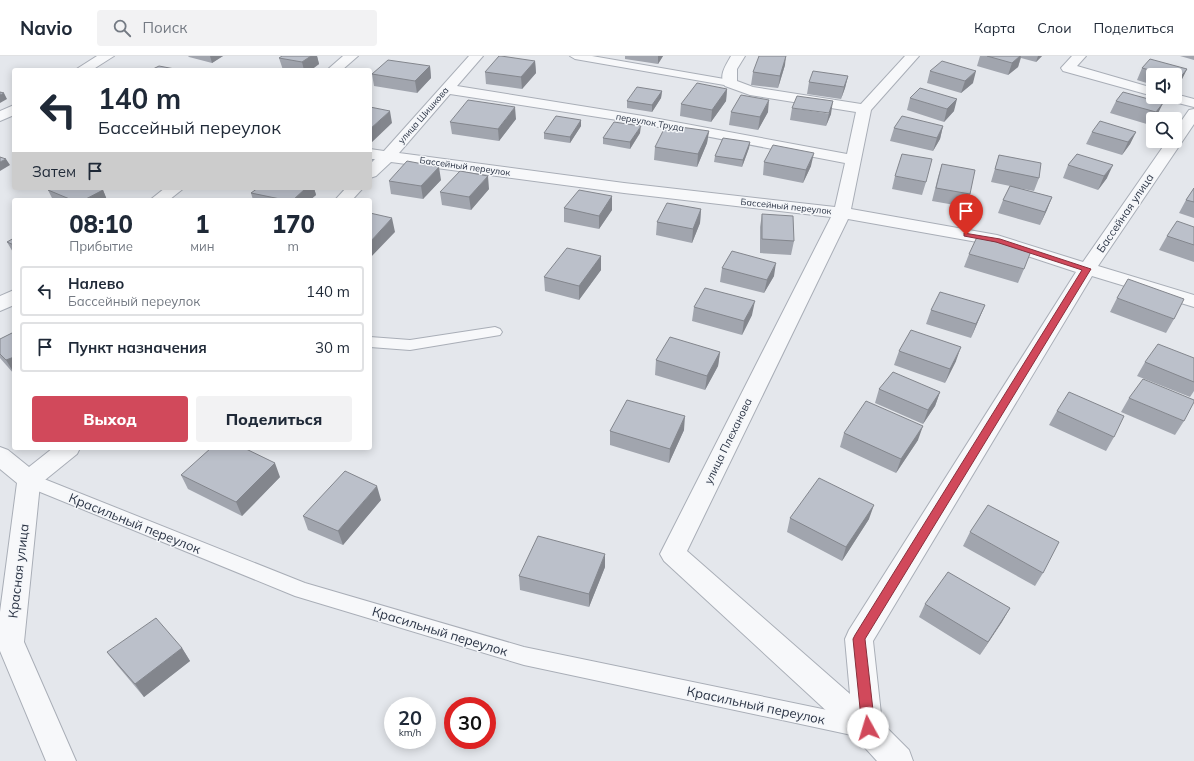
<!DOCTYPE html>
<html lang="ru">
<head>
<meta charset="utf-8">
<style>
	body { margin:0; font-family:Mulish,sans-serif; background:#f2f2f3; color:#1f2937; height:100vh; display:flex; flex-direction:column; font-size:15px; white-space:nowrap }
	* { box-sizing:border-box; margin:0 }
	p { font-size:13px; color:#747a83 }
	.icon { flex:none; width:22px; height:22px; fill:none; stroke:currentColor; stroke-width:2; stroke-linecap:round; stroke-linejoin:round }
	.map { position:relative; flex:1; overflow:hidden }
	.side { position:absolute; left:12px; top:142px; width:360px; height:252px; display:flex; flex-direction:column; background:#fff; border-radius:4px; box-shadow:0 2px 10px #0003 }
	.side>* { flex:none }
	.top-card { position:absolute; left:12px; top:12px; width:360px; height:122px; border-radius:4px; box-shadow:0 2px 10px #0003; background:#fff; color:#1f2937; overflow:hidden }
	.tools { position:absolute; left:1146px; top:12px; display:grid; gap:8px }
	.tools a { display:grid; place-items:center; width:36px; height:36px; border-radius:4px; background:#fff; box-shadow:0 2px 10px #0003; font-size:20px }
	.speed { position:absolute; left:384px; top:641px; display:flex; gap:8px; font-size:20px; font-weight:700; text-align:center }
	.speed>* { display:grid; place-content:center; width:52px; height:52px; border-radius:50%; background:#fff; box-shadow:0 2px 10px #0003; line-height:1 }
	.speed small { font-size:10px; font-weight:400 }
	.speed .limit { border:6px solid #d22; background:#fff; color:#111 }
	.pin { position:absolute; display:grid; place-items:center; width:34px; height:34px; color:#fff; margin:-41px -17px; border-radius:50% 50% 50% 0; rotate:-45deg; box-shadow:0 0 4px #0007 }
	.pin .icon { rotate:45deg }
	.me { position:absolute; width:44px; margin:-22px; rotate:354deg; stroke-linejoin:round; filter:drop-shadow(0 0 3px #0008) }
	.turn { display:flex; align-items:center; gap:14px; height:84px; padding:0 20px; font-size:18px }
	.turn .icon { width:52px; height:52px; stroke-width:2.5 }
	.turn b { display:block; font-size:28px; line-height:34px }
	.then { display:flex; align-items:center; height:38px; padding:0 20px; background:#0003; gap:8px; font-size:15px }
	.eta { display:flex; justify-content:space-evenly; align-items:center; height:68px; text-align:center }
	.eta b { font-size:24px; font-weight:800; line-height:28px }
	.button { display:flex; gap:8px; margin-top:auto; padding:8px 20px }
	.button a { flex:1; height:46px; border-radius:4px; background:#d1495b; color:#fff; font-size:16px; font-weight:800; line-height:46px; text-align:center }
	.button a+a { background:#f2f2f3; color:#1f2937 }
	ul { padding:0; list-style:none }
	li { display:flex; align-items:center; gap:12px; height:50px; margin:0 8px 6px; padding:0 12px; border:2px solid #e0e1e3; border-radius:4px }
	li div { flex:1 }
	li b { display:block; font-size:15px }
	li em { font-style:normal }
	header { display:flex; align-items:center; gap:24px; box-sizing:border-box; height:56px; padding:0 20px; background:#fff; border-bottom:1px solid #e0e1e3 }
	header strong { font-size:19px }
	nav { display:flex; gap:22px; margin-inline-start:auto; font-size:14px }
	.search { width:280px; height:36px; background:#f2f2f3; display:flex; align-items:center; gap:10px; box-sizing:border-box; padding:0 14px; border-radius:4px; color:#747a83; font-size:15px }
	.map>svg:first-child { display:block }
</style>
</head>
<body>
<header>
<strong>Navio</strong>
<div class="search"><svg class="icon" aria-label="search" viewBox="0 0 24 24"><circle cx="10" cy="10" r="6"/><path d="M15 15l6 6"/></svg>Поиск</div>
<nav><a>Карта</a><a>Слои</a><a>Поделиться</a></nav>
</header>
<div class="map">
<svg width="1194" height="705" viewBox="0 0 1194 705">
	<rect width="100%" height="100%" fill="#e4e7ec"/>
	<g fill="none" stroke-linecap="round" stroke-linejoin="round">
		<defs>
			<path id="service" d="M570,0H592L730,24L735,27L730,30L575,3Z
				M495,271L500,273L502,276L500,279L410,294L370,291V281L410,284Z
				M29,417L305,527L524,591L861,661L869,664L872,671L869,678L861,681L524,609L295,540L23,429L20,424L23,419Z"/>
			<path id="minor" d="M97,0H114L92,14H75Z
				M343,0H358L342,14H327Z
				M469,0H483L457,30L643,60L847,98L856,56L750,39L725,30C718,20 726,9 731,0H745L737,13V25L753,31L861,48L905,0H919L871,54L851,153L997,179L1083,206L1167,85H1175V74L1189,54L1194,53V68L1098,210L1194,239V251L1092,220L873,585L882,667L909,694L913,705H877L857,683L664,505L660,498L831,161L624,137L391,106L376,120L370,122V108L375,103H370V93L384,95ZM450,38L643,68L845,107L835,151L624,127L399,97ZM848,163L994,189L1076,216L849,574L845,583L850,638L687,495Z
				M1072,0H1086L1077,10L1153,32V40L1063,15L1061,12Z
				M1175,38L1194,43V51L1166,44L1164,41H1175Z
				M14,49V59L0,65V55Z
				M165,132H184L169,144H150Z
				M346,132H363L352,144H335Z
				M14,234V249L0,255V240Z
				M0,391L8,394L29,411L53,392H80L77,398L40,428L24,586L76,705H46L0,595V556L17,427L0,413Z"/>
		</defs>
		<!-- service casing -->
		<use href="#service" stroke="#a9aeb7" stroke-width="2"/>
		<!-- minor casing -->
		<use href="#minor" stroke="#a9aeb7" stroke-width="2"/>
		<!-- service -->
		<use href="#service" fill="#f7f8fa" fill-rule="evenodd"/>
		<!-- minor -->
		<use href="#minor" fill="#f7f8fa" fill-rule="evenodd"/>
	</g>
	<!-- wall -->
	<path fill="#a1a5ae" d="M188,0H223L212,7L189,1Z
		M282,0H317L319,8L311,14H283L279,2Z
		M625,0H663L658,8L625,3Z
		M980,0H1042L1036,6L1021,2L1018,11L1008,19L977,10Z
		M1180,0H1194V4Z
		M535,5L536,17L522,33L486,28L485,16Z
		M785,9L778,32L751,29L753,16Z
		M430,10L431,22L417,37L374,30L372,18Z
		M1142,12L1187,13L1181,25L1175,33V19H1153V29L1137,24Z
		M930,15L973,27L961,37L927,27Z
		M848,20L845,32L841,43L807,38L809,26Z
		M727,33L726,45L711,66L680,60L681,48Z
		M662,35L661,42L652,56L627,52V45Z
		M910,42L954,55L944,66L907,54Z
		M1116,45L1163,47L1155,63H1153L1150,69L1110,57Z
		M792,52L831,58L826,70L790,64Z
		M731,56H768L758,74L729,69Z
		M516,63L499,85L452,78L450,66Z
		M581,64V70L570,87L544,83V77Z
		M943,70L940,83L933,95L890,85L894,72Z
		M709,75L707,87L697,111L654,104L655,91Z
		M1092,76H1136L1130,88L1122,99L1086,88Z
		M640,77L630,93L603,88V82Z
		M750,86L749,92L742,111L714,106L715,100Z
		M1077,98L1107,122L1098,134L1063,122L1068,109Z
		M999,99L1039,122L1034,135L1018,132L1052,141L1040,169L998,157L1003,144L1010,130L991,126Z
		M764,106L811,110L803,127L763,119Z
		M942,108L970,138L966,151L932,145L938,121Z
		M895,120L926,126L922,139L892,133Z
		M441,124L423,143L391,138L389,125Z
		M258,132H314L316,139L310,144H253L251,137Z
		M1194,132V162L1179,157L1186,144Z
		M489,133L471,154L442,149L440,136Z
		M48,134H103L107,144H53Z
		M612,140V154L599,173L564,166V152Z
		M701,153L700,167L692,187L656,179L657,166Z
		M762,158L794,185L791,199L760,197V171Z
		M1194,171V206L1159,194L1167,180Z
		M14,182V198L7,186Z
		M969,198L1024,213L1018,227L964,211Z
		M601,200V214L579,244L545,235L544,221Z
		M722,212L774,220L764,237L720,226Z
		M1117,242L1174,263L1166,277L1110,256Z
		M985,249L971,282L926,268L931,254Z
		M694,251L752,259L742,279L692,265Z
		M14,276V318L0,302V283Z
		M899,295L956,305L945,327L894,309Z
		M720,296L718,310L705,334L655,319L656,304Z
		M1194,302V335L1190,341L1137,320L1145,306Z
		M879,333L940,336L935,350L923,368L875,347Z
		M1129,342L1184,365L1175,379L1121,356Z
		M1057,355L1114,381L1106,395L1049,369Z
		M684,374L669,407L610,389V375Z
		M844,377L918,384L896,417L840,391Z
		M181,419L280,421L242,460L188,433Z
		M381,444L343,489L308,474L303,460Z
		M790,462L869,463L842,505L787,476Z
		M970,476L1043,517L1035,530L963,490Z
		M605,511L589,551L520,534L519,520Z
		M925,548L1010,552L980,599L919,561Z
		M182,592L190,605L144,641L117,609L107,596Z"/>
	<!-- shaded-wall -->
	<path fill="#83868d" d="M210,0H223L212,7Z
		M311,0H317L319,8L311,14H304L302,6Z
		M658,0H663L658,8Z
		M786,0L785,9L778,32L780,20Z
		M1020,0H1021L1018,11L1008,19L1012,7Z
		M1038,0H1042L1036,6Z
		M535,5L536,17L522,33L521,21Z
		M430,10L431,22L417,37L415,25Z
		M1187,13L1181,25L1175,33L1180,22Z
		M976,15L973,27L961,37L965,25Z
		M848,20L845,32L841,43L844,31Z
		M727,33L726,45L711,66L712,54Z
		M662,35L661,42L652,56V49Z
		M4,37L7,43L0,47V39Z
		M957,43L954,55L944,66L947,53Z
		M769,44L768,56L758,74L760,61Z
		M833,45L831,58L826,70L829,57Z
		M1163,47L1155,63H1153V65L1150,69L1156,56Z
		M515,51L516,63L499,85L498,73Z
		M390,55L392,67L370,88V73Z
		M581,64V70L570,87V81Z
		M641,70L640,77L630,93V86Z
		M943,70L940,83L933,95L937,82Z
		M709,75L707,87L697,111L698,98Z
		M1136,76L1130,88L1122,99L1128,86Z
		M750,86L749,92L742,111L743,104Z
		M814,97L811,110L803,127L806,114Z
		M6,103L10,109L0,115V106Z
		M1113,109L1107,122L1098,134L1104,120Z
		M439,111L441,124L423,143L421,130Z
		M488,120L489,133L471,154L469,141Z
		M306,132H314L316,139L310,144H293Z
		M103,134L107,144H84Z
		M612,140V154L599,173V160Z
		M1052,141L1047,154L1040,169L1045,156Z
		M701,153L700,167L692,187L693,173Z
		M392,162L395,176L370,202V186Z
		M601,200V214L579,244V230Z
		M776,207L774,220L764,237L767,224Z
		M755,245L752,259L742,279L744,265Z
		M985,249L979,263L971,282L976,268Z
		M961,291L956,305L945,327L950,313Z
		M720,296L718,310L705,334L707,320Z
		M14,301V317L6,304Z
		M940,336L935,350L923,368L928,354Z
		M685,360L684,374L669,407L670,393Z
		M923,370L918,384L896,417L901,403Z
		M275,407L280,421L242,460L236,446Z
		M377,430L381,444L343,489L338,475Z
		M874,449L869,463L842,505L846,491Z
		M605,498V511L589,551V538Z
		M1010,552L1002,566L980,599L988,586Z
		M182,592L190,605L144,641L135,628Z"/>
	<!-- building -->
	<path fill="#bbc0ca" stroke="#83868d" d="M282,0H311L302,6L279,2Z
		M499,0H501L535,5L521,21L485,16Z
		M759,0H786L780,20L753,16Z
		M987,0H1020L1012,7Z
		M1150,3L1187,13L1180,22L1175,21V19H1168L1142,12Z
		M388,4L430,10L415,25L372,18Z
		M942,5L976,15L965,25L930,15Z
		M159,10L180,14H151Z
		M813,15L848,20L844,31L809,26Z
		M697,27L727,33L712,54L681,48Z
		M637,31L662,35L652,49L627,45Z
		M920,32L957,43L947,53L910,42Z
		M0,36L4,37L0,39Z
		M1123,36L1163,47L1156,56L1116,45Z
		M741,39L769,44L760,61L731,56Z
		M797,40L833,45L829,57L792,52Z
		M468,44L515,51L498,73L450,66Z
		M370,51L390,55L370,73Z
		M556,60L581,64L570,81L544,77Z
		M902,60L943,70L937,82L894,72Z
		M1100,65L1136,76L1128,86L1092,76Z
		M614,66L641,70L630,86L603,82Z
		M666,69L709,75L698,98L655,91Z
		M723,82L750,86L743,104L715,100Z
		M773,89L814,97L806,114L764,106Z
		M902,98L932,103L926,126L895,120Z
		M1077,98L1113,109L1104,120L1068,109Z
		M999,99L1041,107L1039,122L995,113Z
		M0,101L6,103L0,106Z
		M407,105L439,111L421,130L389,125Z
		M942,108L975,114L970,138L936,132Z
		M460,115L488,120L469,141L440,136Z
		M1010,130L1052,141L1045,156L1003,144Z
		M52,132H98L103,134L84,144H72L48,134Z
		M258,132H306L293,144H285L251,137Z
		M1194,132V146L1186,144Z
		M579,134L612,140L599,160L564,152Z
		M667,147L701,153L693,173L657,166Z
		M370,157L392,162L370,186Z
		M762,158L793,160L794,185L762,183Z
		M1177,165L1194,171V189L1167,180Z
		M977,181L1031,195L1024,213L969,198Z
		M14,182V189L7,186Z
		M567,192L601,200L579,230L544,221Z
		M732,195L776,207L767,224L722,212Z
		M1128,223L1184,243L1174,263L1117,242Z
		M705,232L755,245L744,265L694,251Z
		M940,236L985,249L976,268L931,254Z
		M911,274L961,291L950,313L899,295Z
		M14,276V301L6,304L0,298V283Z
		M670,281L720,296L707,320L656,304Z
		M1158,288L1194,302V326L1145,306Z
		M893,316L940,336L928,354L879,333Z
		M1143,323L1194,344V346L1184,365L1129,342Z
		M1069,336L1124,360L1114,381L1057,355Z
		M627,344L685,360L670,393L610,375Z
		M866,345L923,370L901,403L844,377Z
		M211,392H244L275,407L236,446L181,419Z
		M345,415L377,430L338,475L303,460Z
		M819,422L874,449L846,491L790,462Z
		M988,449L1059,486L1043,517L970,476Z
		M538,480L605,498L589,538L519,520Z
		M948,516L1010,552L988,586L925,548Z
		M156,562L182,592L135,628L107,596Z"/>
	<!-- route -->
	<path fill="#d1495b" stroke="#882f3b" d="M964,177L1000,183L1091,213L865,583L875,672L873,677L868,678L864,677L862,672L853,583L855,579L1082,214L996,186L964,180Z"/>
	<g text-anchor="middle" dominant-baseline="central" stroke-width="3" stroke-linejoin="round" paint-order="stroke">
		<!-- far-street labels -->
		<g font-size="9" fill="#2b3445" stroke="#f4f6f9">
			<text transform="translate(423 59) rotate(-49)">улица Шишкова</text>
			<text transform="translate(650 66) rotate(10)">переулок Труда</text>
			<text transform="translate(465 110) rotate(8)">Бассейный переулок</text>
			<text transform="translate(786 150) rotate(6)">Бассейный переулок</text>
		</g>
		<!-- street labels -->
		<g font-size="11" fill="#2b3445" stroke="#f4f6f9">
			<text transform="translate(1125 157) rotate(-56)">Бассейная улица</text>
			<text transform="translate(728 385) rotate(-64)">улица Плеханова</text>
		</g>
		<!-- near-street labels -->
		<g font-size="13" fill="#2b3445" stroke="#f4f6f9">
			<text transform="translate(135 467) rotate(22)">Красильный переулок</text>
			<text transform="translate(18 515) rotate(-83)">Красная улица</text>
			<text transform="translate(440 575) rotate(17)">Красильный переулок</text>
			<text transform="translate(756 649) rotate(12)">Красильный переулок</text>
		</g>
	</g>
</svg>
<div class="tools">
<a><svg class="icon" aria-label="sound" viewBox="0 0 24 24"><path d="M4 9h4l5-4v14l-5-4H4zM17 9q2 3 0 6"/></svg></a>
<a><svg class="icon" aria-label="search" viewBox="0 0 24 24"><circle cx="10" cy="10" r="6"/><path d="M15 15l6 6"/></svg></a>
</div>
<div class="speed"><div>20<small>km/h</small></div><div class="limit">30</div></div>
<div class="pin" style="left:966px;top:179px;background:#d93025"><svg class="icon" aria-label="arrive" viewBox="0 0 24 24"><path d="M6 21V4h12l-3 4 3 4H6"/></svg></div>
<svg class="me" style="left:868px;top:672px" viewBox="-20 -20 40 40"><circle r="19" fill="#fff"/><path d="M0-13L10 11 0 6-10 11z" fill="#d1495b"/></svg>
<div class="top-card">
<div class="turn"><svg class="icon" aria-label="left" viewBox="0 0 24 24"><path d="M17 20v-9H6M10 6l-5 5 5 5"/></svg><div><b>140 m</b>Бассейный переулок</div></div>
<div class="then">Затем<svg class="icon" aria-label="arrive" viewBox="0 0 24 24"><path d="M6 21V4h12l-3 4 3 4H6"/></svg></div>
</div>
<section class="side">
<div class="eta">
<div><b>08:10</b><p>Прибытие</p></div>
<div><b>1</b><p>мин</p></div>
<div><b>170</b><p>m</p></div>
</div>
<ul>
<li><svg class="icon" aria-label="left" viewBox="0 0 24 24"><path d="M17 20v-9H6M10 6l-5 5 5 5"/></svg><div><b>Налево</b><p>Бассейный переулок</p></div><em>140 m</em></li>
<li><svg class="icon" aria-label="arrive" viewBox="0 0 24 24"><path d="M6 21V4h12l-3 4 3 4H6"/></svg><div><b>Пункт назначения</b></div><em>30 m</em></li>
</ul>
<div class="button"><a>Выход</a><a>Поделиться</a></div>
</section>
</div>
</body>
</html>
